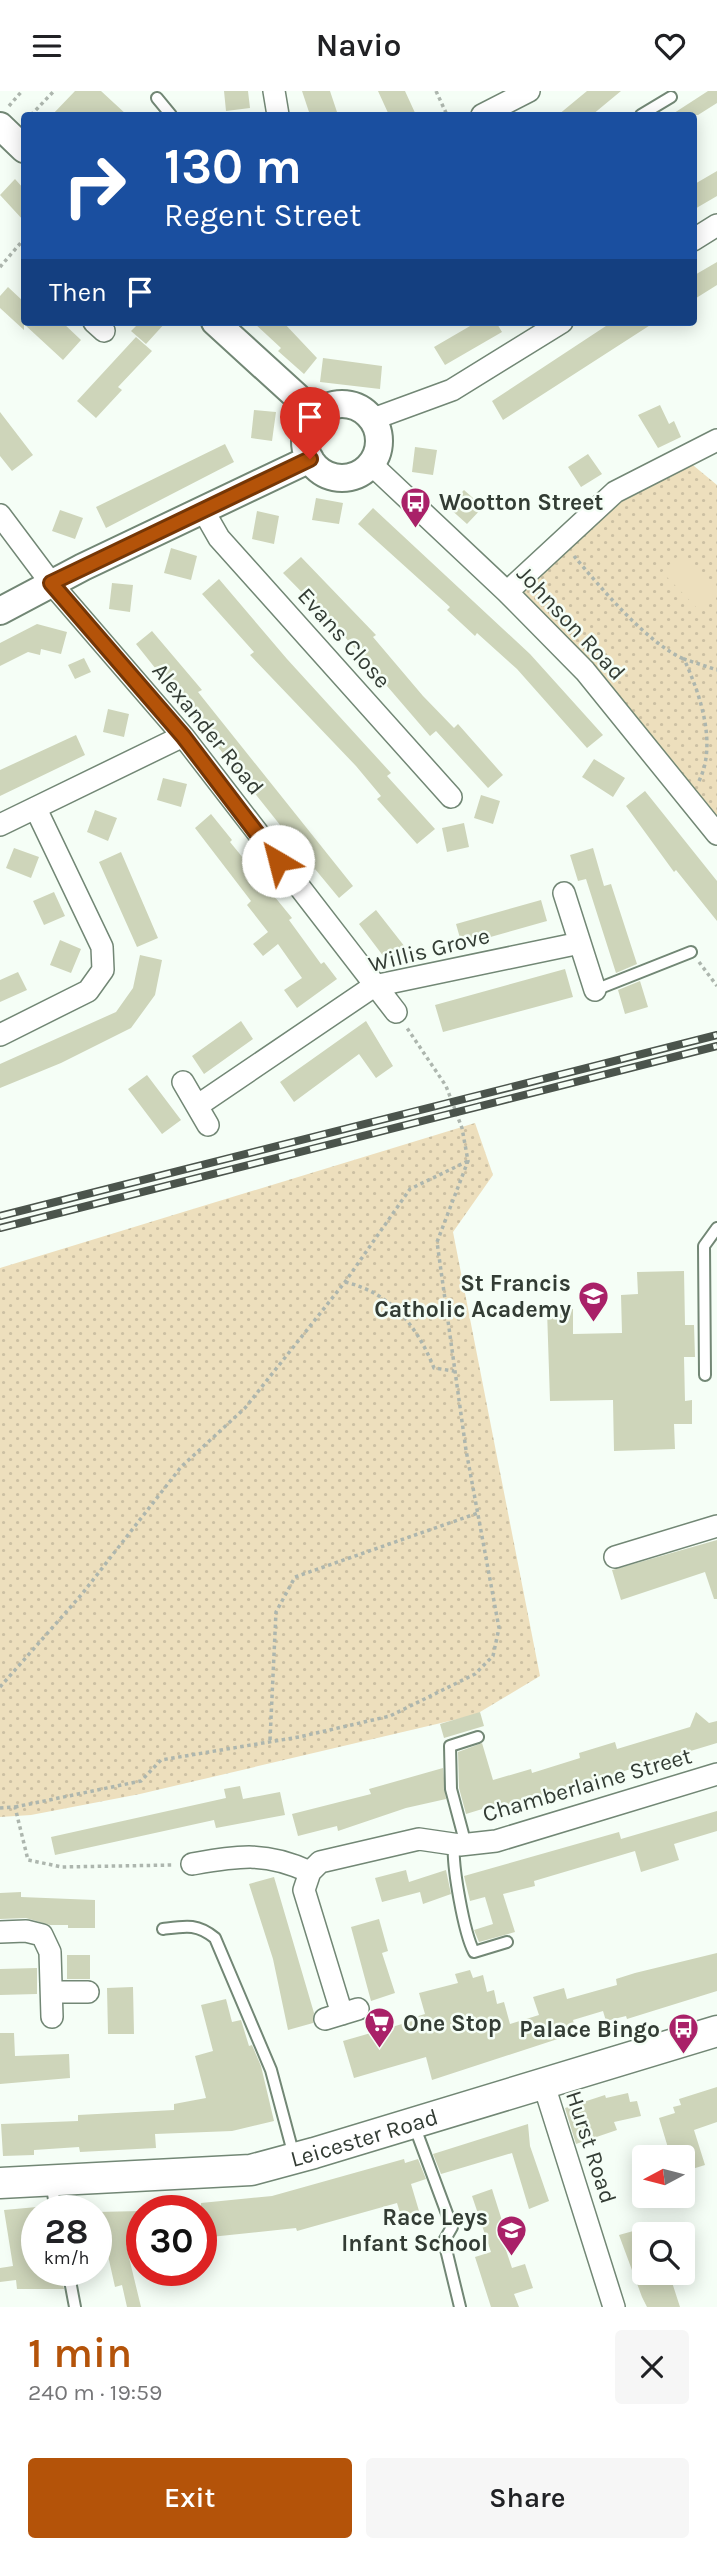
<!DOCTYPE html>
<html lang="en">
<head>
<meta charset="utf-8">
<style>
	body { margin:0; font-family:Karla,sans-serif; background:#f6f6f6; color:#202124; height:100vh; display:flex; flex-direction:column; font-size:26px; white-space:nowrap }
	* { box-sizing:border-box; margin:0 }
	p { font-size:23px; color:#757577 }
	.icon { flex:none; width:38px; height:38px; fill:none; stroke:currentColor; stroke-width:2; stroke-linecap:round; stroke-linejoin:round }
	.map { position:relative; height:2216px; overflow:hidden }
	.panel { display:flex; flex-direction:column; background:#fff; flex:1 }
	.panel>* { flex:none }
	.banner { position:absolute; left:21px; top:21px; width:676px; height:214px; border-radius:7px; box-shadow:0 4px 18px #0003; background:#1a4fa0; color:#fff; overflow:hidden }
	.needle { width:46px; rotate:263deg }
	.buttons { position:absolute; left:632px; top:2054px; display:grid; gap:14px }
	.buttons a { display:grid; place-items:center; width:63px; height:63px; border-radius:7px; background:#fff; box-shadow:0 4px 18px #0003; font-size:35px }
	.speed { position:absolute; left:21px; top:2104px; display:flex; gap:14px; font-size:35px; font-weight:700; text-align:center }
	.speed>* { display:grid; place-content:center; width:91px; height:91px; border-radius:50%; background:#fff; box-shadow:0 4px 18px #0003; line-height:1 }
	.speed small { font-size:18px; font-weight:400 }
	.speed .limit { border:10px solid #d22; background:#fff; color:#111 }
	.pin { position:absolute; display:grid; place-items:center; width:60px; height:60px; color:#fff; margin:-72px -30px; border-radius:50% 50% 50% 0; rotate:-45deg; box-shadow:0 0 7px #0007 }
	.pin .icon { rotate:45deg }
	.me { position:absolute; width:77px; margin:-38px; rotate:323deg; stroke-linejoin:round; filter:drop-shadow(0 0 5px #0008) }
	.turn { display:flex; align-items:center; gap:24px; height:147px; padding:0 28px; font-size:32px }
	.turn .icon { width:91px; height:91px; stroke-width:2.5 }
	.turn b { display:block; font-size:49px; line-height:60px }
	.then { display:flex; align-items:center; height:66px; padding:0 28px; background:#0003; gap:14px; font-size:26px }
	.round { display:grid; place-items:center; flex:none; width:74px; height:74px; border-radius:7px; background:#f6f6f6 }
	.summary { display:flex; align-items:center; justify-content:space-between; height:119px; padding:0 28px }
	h1 { font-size:42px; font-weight:600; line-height:52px; color:#b45309 }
	.button { display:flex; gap:14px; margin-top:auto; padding:14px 28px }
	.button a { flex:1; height:80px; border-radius:7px; background:#b45309; color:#fff; font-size:28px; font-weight:600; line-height:80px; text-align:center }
	.button a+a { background:#f6f6f6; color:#202124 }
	header { display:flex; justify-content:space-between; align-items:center; height:91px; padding:0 28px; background:#fff; font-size:32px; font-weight:600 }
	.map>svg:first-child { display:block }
</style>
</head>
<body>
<header><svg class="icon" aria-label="menu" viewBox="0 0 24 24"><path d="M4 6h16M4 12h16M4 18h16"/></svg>Navio<svg class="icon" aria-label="heart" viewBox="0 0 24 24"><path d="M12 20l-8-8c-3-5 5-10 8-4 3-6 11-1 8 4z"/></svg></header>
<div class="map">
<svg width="717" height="2216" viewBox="0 0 717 2216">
	<defs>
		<pattern id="park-dots" width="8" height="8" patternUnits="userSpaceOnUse" patternTransform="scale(1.75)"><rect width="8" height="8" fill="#eddfbd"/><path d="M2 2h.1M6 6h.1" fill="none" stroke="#ccc0a3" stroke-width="1.8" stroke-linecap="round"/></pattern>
	</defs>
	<rect width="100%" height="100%" fill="#f5fef6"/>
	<!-- park -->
	<path fill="url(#park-dots)" d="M688,370L717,394V733L514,501L619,405Z
		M475,1032L493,1084L453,1141L540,1585L475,1624L140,1703L31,1724L0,1726V1177Z"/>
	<!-- garden -->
	<path fill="#eddfbd" d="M680,463L716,500L698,518L662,481Z"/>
	<!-- building -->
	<path fill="#ced5ba" d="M75,0H101L127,24H52Z
		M224,0H248L250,17L226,20Z
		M302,0H330L338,24H310Z
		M378,0H405L416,24H389Z
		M587,0H621L592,24H558Z
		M708,0H717V12L698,24H671Z
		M717,80V105L693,119V94Z
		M15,88L24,98V130L0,104Z
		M717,171V194L693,209V185Z
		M8,196L24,211V231H62L81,249L63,269L24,233V239L0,217V205Z
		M140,231H166L146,253L131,240Z
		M253,231H283L317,267L304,283L278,260L281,257Z
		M477,231H496L502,241L445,274L434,256Z
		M612,231H655L503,329L492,310Z
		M136,246L152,260L118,296L122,299L96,327L77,310Z
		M323,267L382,275L380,298L320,291Z
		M660,314L669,333L674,330L681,346L658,357L638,324Z
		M254,319L276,321L272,350L251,347Z
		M0,321L33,364L12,380L0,365Z
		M225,353L234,371L106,437L96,416Z
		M415,356L437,359L433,384L412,381Z
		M588,363L602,383L581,396L568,376Z
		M464,399L483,416L467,433L448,416Z
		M316,407L343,412L339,433L312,429Z
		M373,417L530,563L603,644L587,657L517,578L477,542L475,545L447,519L450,516L358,433Z
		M60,419L83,427L75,448L52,440Z
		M257,420L279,425L274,453L252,448Z
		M171,457L197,465L191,489L164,482Z
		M301,466L376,544L373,546L423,605L454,637L458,633L503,684L488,697L436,640L430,645L338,538L283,482Z
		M219,488L287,568L391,682L387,685L435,738L417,753L377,708L381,705L356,675L250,564L254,561L202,503Z
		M112,492L133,494L130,521L109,518Z
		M37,533L67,541L61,563L41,558L40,564L28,561L0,575V552Z
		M152,540L202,599L198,601L353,795L339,807L315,778L312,780L290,751L292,749L136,553Z
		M84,567L91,581L75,588L68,574Z
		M108,618L129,623L124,646L103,641Z
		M76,644L85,664L0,705V679Z
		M594,668L625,687L613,706L582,686Z
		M163,687L187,693L181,716L157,709Z
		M645,700L717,790V830L676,779L674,781L626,715Z
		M481,704L500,710L493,733L474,727Z
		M95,719L117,727L108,750L87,741Z
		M211,723L232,749L230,751L292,827L289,829L321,873L324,871L337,888L297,917L284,899L302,887L278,853L263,865L253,853L268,841L247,814L251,810L195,737Z
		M464,732L469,756L447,761L442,737Z
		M14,757L39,766L31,787L6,777Z
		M593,757L604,795L611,793L637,873L616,882L586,788L578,790L570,764Z
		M121,761L158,847L137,856L99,771Z
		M54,801L65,825L44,834L33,810Z
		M541,809L547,830L462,854L456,833Z
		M376,819L405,856L387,870L359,833Z
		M60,849L81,858L71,882L50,874Z
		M140,864L162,869L155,904L131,937L61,972L0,997V973L116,921L133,897Z
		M565,878L573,906L443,941L435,914Z
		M18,881L27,899L0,911V889Z
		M640,890L648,916L625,923L618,899Z
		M241,930L253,948L204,983L192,965Z
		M366,930L393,975L376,987L359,963L294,1011L280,991Z
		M147,984L181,1029L162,1043L128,998Z
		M684,1180L685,1234H694L695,1266H684L685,1310L692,1309V1333H674L675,1358L614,1360L613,1309L550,1310L547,1219L573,1218V1243L622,1242L621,1204L638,1203L637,1181Z
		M717,1449V1508H714L705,1481L621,1509L612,1479Z
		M480,1621L484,1635L444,1647L440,1633Z
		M696,1621L709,1632L717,1630V1652L538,1706L506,1715L505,1711L466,1723L459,1697L458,1661L482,1652L493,1689L531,1678L532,1682L580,1667L579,1662L615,1651L617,1658L690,1636Z
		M443,1677L446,1708L406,1717L338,1740L337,1735L298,1745L292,1723L371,1703L369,1698Z
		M240,1695L243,1708L280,1701L285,1724L216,1737L214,1729L55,1764L51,1746L226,1707L224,1698Z
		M717,1720V1740L674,1753L679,1769L641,1781L635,1760L534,1790L535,1795L503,1803L515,1841L479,1851L474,1839L493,1833L485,1806L470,1810L464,1785L619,1741L621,1748Z
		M406,1779L409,1791L446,1779L451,1803L423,1813L420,1801L382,1811L375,1787Z
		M274,1786L314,1922L313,1932L288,1939L273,1868L249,1793Z
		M21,1801V1806L95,1809V1837H68V1834H50L26,1827L0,1828V1802Z
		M379,1828L388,1860L382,1862L395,1902L371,1910L351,1836Z
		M717,1862V1900L627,1928L626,1925L606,1930L603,1920L573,1929L576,1942L432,1989L426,1966L354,1987L343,1950L416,1929L415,1926L425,1923L419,1902L458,1892L455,1883L470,1879L473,1887L483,1884L487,1901L494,1899L497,1913L504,1911L510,1933L539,1924L533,1906L564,1897L567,1908L617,1894L616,1888L635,1882Z
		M67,1864H90V1888H67Z
		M37,1877V1903L0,1904V1878Z
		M133,1896L134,1943H108L107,1897Z
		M226,1908L232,1931L241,1929L249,1955L252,1954L261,1975L274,2030L232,2040L155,2043L156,2057L80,2061L79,2056L34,2059V2064L3,2065L1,2033L78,2030V2024L174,2019V2013L206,2007L195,1965L213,1960L201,1914Z
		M0,1942H14L15,1965L69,1963L70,1987L0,1993Z
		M717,1996V2031L694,2039L705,2074L689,2079L681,2056L669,2060L659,2027L675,2022L673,2016L681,2014L679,2008Z
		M628,2002L630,2011L637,2010L641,2025L614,2031L617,2039L576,2053L565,2017L605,2004L606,2007Z
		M528,2033L530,2055L549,2110L529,2118L512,2062L441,2083L433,2063Z
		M404,2068L405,2072L418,2068L426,2088L411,2093L419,2120L401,2125L397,2112L297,2140L296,2137L201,2147V2112L272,2105Z
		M492,2098L504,2136L499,2138L512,2177L525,2173L533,2197L514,2203L519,2216H491L475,2166L491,2161L472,2105Z
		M37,2116V2179H60L64,2198H17L16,2189L0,2191V2177L13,2175L4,2119Z
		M142,2120V2152L126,2154L141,2216H127L122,2194L115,2196L107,2160L96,2162V2121Z
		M644,2137V2182H669L680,2216H647L642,2206L619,2144Z"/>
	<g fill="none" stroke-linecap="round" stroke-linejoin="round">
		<defs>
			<path id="service" d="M157,7L171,24
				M641,24L671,6
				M595,899L691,861
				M705,1284L704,1155L717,1137
				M454,1754C452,1775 464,1842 474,1861L507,1851
				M466,1754L451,1698L450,1655L478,1646
				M163,1838C185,1835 197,1832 215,1847L271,1979L294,2065
				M414,2034L452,2136L444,2150L460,2216
				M51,2092L56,2119
				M68,2179L75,2216"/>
			<path id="minor" d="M274,0L278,24
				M482,24L529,0
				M693,149L717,134
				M94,231L104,240
				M373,328L452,299L562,231
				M371,373L507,501L585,580L717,743
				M203,419L219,447L451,706
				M0,424L51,492L183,645L396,921
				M507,501L615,401L717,349
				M0,734L183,645
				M564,802L595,899
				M0,944L88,900L103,879L102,856L36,718
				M183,991L208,1034
				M197,1015L374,895L580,852
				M615,1466L717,1435
				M192,1773C239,1765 265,1760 310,1781
				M0,1841L26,1840L42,1844L50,1861L52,1926
				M52,1901H88
				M342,1923L304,1799L310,1781L320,1771L419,1748L460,1754L496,1750L717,1683
				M325,1928L358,1918
				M543,1991L614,2216"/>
			<path id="tertiary" d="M0,35L24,58
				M215,231L316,323
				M305 350a37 37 0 1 1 74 0a37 37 0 1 1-74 0Z
				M0,520L83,476L310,368"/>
			<g id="secondary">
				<path id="s1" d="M0,2092L251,2079L314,2062L717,1940"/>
			</g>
		</defs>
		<!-- service casing -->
		<use href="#service" stroke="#728775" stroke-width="14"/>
		<!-- minor casing -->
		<use href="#minor" stroke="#728775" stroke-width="24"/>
		<!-- tertiary casing -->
		<use href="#tertiary" stroke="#728775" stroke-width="30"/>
		<!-- secondary casing -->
		<use href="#secondary" stroke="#728775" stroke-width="33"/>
		<!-- path -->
		<path stroke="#adb6ae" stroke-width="3.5" stroke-dasharray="3.5 3.5" stroke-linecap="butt" d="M436,0L447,24
			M9,15L22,0
			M31,24L54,0
			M0,176L24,148
			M574,465C600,496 648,553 684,568
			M699,690C717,654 701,605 684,568L717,579
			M699,871L717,895
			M345,1191C391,1202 417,1235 434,1277L454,1280
			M0,1596L82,1503L181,1376L245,1317L345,1191L410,1098L468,1070
			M270,1649L276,1521L295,1486L478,1422
			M15,1716L141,1690L161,1669L299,1646L390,1625L475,1583L493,1565L499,1537L466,1359L437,1151L468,1070L462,1037L446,995L407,937
			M0,1717L15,1716L28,1769L62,1776L173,1774"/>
		<!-- service -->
		<use href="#service" stroke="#fff" stroke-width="10"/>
		<!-- minor -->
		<use href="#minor" stroke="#fff" stroke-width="21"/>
		<!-- tertiary -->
		<use href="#tertiary" stroke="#fff" stroke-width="26"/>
		<!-- secondary -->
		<use href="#secondary" stroke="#fff" stroke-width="30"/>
		<defs>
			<path id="rail" d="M0,1125L717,944
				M0,1137L717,955"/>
		</defs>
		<!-- rail casing -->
		<use href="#rail" stroke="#4b544c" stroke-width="8"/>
		<!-- rail -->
		<use href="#rail" stroke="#f5fef6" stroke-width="5" stroke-dasharray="16" stroke-linecap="butt"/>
	</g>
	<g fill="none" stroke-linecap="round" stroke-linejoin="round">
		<defs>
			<path id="route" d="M278,770L183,645L51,492L310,368"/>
		</defs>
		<!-- route casing -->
		<use href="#route" stroke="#753606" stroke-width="18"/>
		<!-- route -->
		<use href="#route" stroke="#b45309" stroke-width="12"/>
	</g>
	<!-- icons -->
	<defs>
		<symbol id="bus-pin" viewBox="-11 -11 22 30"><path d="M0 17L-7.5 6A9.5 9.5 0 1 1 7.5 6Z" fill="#a92168" stroke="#f5fef6"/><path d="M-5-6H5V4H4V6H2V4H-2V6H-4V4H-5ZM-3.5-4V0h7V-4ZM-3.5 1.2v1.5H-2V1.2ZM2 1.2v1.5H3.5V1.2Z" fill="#fff"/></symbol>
		<symbol id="school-pin" viewBox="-11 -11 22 30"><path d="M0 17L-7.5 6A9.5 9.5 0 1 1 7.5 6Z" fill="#a92168" stroke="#f5fef6"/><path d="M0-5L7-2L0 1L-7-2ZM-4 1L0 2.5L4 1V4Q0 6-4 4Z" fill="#fff"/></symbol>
		<symbol id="supermarket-pin" viewBox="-11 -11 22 30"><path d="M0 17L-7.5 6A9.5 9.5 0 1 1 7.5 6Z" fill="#a92168" stroke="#f5fef6"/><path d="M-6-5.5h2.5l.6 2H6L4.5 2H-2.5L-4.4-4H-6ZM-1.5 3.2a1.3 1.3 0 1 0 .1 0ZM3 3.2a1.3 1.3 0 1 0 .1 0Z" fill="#fff"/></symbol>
	</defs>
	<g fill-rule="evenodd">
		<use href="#bus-pin" x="398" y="394" width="35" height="47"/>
		<use href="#school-pin" x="576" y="1188" width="35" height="47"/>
		<use href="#supermarket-pin" x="362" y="1914" width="35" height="47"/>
		<use href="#bus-pin" x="666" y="1920" width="35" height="47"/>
		<use href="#school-pin" x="494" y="2122" width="35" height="47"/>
	</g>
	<g text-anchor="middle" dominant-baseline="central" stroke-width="5" stroke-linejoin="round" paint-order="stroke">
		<!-- poi labels -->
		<g font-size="23" font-weight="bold" fill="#333c34" stroke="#f5fef6" text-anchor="end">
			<text x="439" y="411" text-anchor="start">Wootton Street</text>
			<text x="571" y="1192">St Francis<tspan x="571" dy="26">Catholic Academy</tspan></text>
			<text x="403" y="1932" text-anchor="start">One Stop</text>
			<text x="660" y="1938">Palace Bingo</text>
			<text x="488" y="2126">Race Leys<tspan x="488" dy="26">Infant School</tspan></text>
		</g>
		<!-- street labels -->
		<g font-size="23" fill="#333c34" stroke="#f5fef6">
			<text transform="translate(571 532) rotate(47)">Johnson Road</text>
			<text transform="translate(344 547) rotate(48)">Evans Close</text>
			<text transform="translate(208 638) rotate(51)">Alexander Road</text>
			<text transform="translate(429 859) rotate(-14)">Willis Grove</text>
			<text transform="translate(587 1694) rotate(-16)">Chamberlaine Street</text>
			<text stroke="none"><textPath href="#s1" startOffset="369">Leicester Road</textPath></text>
			<text transform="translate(591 2056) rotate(72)">Hurst Road</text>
		</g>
	</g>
</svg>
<div class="buttons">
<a><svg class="needle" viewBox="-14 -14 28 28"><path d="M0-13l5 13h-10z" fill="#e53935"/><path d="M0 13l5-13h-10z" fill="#757577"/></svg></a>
<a><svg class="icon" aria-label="search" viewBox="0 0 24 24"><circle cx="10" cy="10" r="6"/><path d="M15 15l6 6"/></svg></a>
</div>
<div class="speed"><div>28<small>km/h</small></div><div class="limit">30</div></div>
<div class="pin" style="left:310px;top:368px;background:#d93025"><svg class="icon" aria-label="arrive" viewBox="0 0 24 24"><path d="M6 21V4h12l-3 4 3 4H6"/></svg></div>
<svg class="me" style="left:278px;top:770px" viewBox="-20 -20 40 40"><circle r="19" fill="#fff"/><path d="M0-13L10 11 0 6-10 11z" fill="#b45309"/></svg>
<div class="banner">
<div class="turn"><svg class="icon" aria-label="right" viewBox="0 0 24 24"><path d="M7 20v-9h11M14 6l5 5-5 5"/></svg><div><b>130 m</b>Regent Street</div></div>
<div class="then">Then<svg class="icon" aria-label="arrive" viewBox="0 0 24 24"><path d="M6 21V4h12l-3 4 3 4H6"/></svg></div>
</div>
</div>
<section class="panel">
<div class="summary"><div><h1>1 min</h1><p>240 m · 19:59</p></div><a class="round"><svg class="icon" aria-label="close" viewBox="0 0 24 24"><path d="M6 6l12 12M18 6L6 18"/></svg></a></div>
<div class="button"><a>Exit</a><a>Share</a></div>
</section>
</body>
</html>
